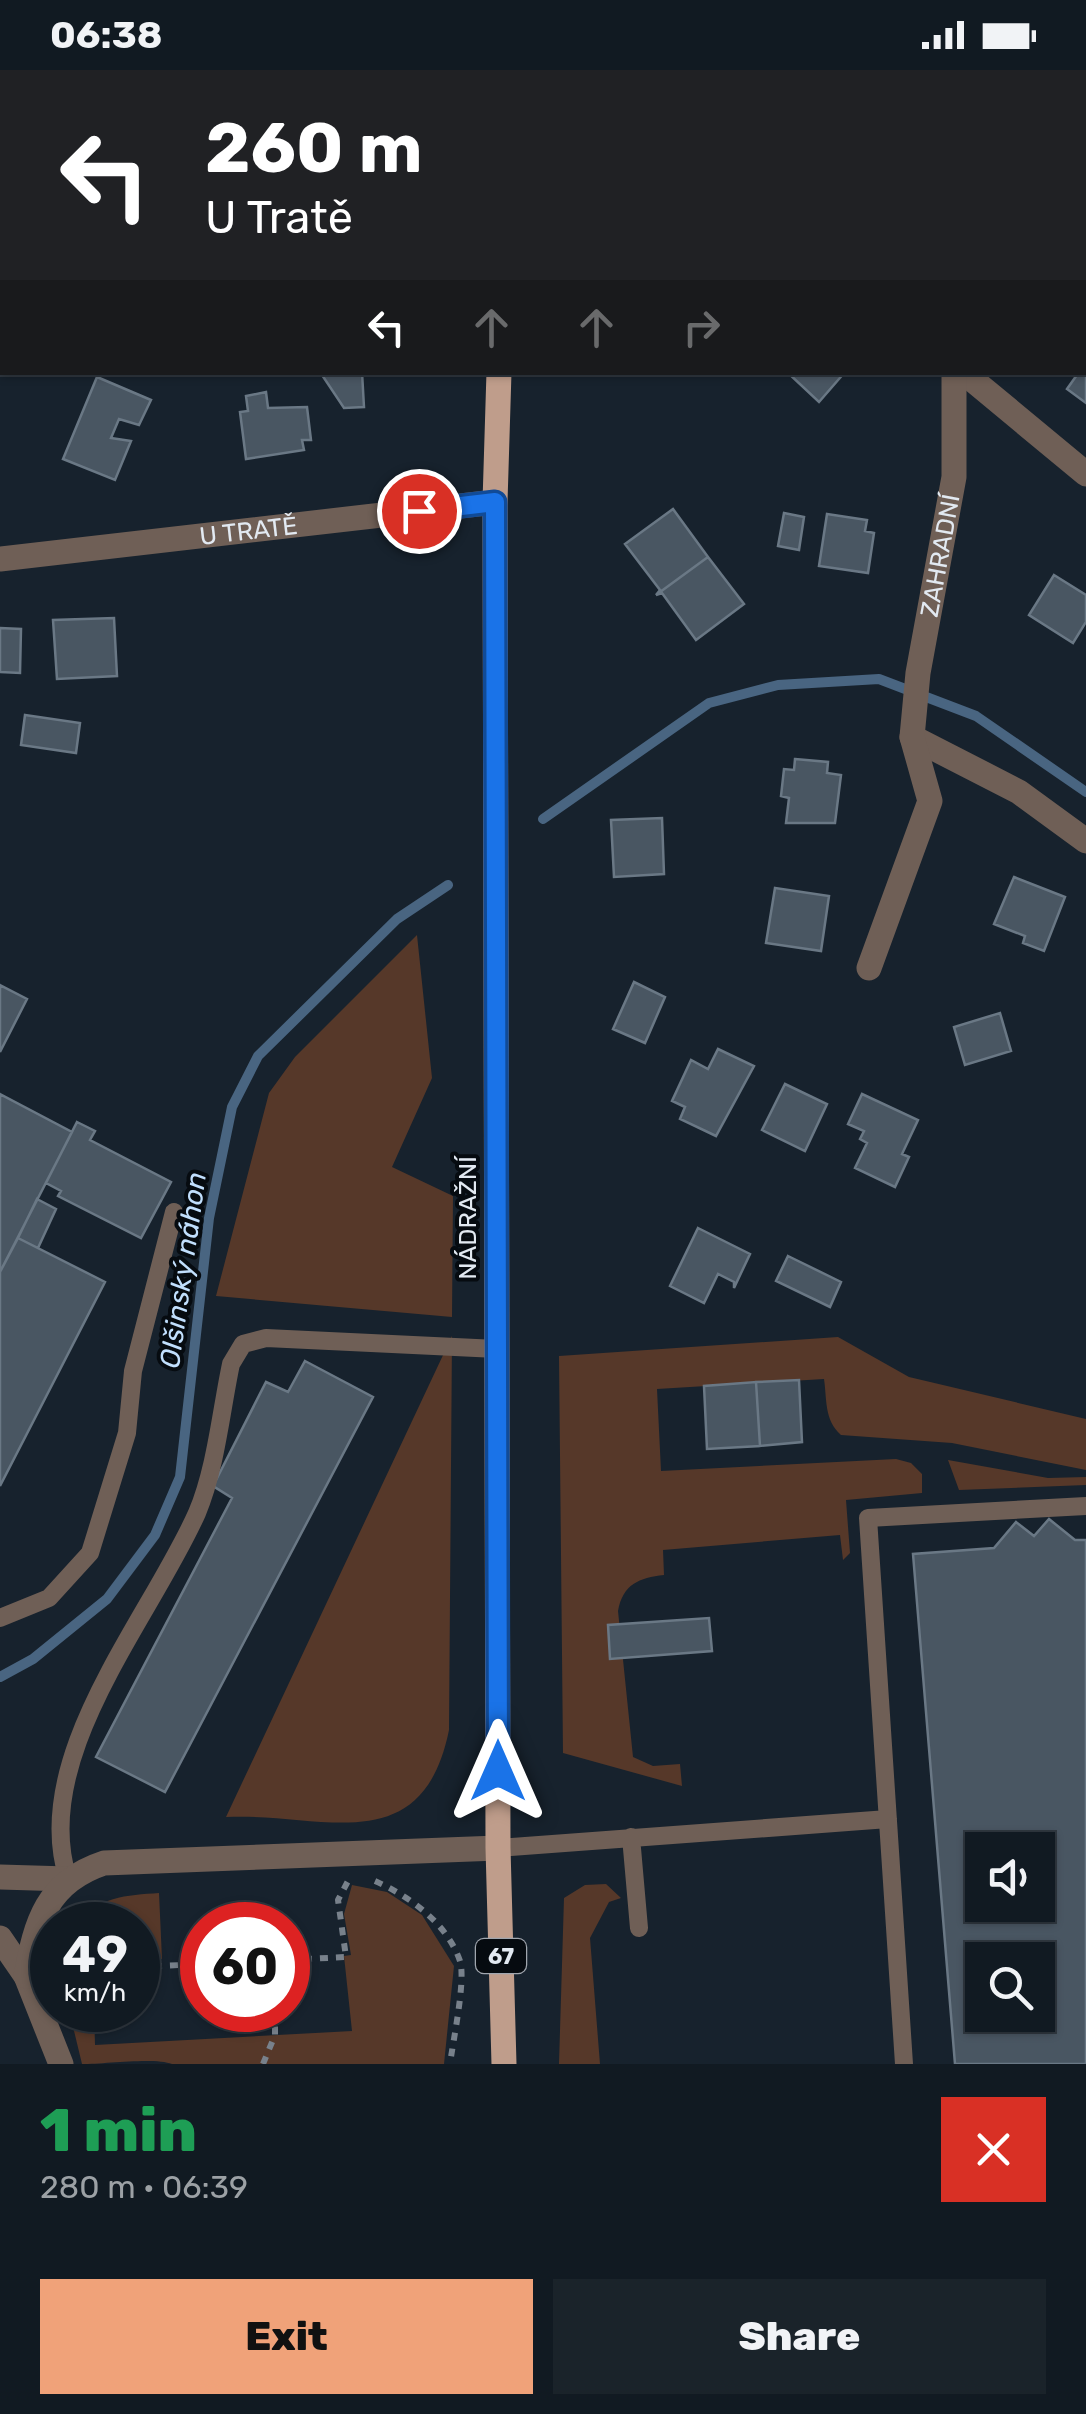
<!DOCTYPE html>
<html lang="en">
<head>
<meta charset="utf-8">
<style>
	body { margin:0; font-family:Rubik,sans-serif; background:#1a232a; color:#f1f3f6; height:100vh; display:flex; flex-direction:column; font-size:38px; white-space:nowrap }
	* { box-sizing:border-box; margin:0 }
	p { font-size:32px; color:#9ca1a5 }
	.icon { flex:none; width:55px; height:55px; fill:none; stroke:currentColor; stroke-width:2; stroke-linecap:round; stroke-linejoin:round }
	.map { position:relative; height:1994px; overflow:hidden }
	.side { display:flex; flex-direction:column; background:#111a22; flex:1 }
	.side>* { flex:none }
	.guide { position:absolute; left:0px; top:0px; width:1088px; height:305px; box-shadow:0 2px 8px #0004,0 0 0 2px #303840; background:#202124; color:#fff; overflow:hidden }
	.tools { position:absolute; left:965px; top:1762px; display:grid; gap:20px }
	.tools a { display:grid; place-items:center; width:90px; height:90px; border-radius:0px; background:#111a22; box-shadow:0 2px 8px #0004,0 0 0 2px #303840; font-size:50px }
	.speed { position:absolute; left:30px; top:1832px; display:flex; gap:20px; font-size:50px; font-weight:700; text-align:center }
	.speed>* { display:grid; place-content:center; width:130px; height:130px; border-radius:50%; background:#111a22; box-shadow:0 2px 8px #0004,0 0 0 2px #303840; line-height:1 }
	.speed small { font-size:25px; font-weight:400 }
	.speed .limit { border:15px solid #d22; background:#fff; color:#111 }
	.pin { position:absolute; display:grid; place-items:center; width:85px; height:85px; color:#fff; margin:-42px; border:5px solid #fff; border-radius:50%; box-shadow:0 2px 10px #0007 }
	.me { position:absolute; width:110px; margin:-55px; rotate:0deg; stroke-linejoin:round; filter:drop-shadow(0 0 8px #0008) }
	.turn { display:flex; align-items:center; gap:35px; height:210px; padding:0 40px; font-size:45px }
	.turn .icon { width:130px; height:130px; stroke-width:2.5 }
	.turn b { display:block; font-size:70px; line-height:85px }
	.lanes { display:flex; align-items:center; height:95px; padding:0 40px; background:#0003; justify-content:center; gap:50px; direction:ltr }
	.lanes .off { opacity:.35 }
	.round { display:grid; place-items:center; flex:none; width:105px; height:105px; border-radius:0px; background:#1a232a }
	.head { display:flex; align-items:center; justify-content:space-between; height:170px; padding:0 40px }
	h1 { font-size:60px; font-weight:800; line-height:75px; color:#1e9e55 }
	.button { display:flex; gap:20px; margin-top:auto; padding:20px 40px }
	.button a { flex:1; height:115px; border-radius:0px; background:#f0a279; color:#111; font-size:40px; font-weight:800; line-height:115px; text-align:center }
	.button a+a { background:#1a232a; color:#f1f3f6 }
	.status { display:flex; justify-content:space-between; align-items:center; height:70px; padding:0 50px; background:#111a22; direction:ltr }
	.status svg { height:28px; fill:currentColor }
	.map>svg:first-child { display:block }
</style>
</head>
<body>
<div class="status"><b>06:38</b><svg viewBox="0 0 49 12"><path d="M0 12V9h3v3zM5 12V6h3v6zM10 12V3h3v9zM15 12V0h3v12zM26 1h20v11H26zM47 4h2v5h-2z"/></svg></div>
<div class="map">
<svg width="1086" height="1994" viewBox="0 0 1086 1994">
	<rect width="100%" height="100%" fill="#17222d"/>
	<!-- green -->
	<path fill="#563829" d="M417,865L432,1008L392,1097L453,1126L452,1247L216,1226L269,1023L295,987Z
		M452,1266L449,1660C422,1793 321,1742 226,1747Z
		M838,1267L909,1307L1086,1349V1400L952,1373L841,1365C824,1350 827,1329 824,1309L657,1319L661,1401L896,1389L911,1393L922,1404V1423L846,1430L850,1483L843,1490L840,1465L663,1480L664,1505C639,1508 623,1514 618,1541L633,1687L653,1696L680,1694L682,1716L563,1683L559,1286Z
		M948,1390L1048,1408L1086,1407V1415L959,1420Z
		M606,1814L621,1828L609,1832L590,1868L600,1994H559L564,1828L585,1815Z
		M352,1815L387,1822L422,1845L454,1896L444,1994H172C155,1987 104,1994 82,1994L69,1940H94L95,1975L352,1961L344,1886L351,1885L344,1844Z
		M159,1823L162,1889L138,1890V1855H76C96,1827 127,1825 159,1823Z"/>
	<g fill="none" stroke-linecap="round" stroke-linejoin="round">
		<!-- stream -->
		<path stroke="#496581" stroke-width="10" d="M543,749L709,633L778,615L879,609L976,646L1086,722
			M0,1607L33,1589L107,1529L155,1465L180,1407L209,1148L232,1037L258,986L397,849L448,815"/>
	</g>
	<!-- building -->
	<path fill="#495662" stroke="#6a7885" stroke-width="2.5" fill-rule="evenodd" d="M1086,294V333L1067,319L1079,302H1085Z
		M320,302H362L364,337L344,338Z
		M787,302H845L819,332Z
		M97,307L151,330L139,355L119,349L111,368L131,371L115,410L63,389Z
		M266,322L268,338L307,337L311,370H302L304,380L246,389L240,342L248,341L246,326Z
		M673,439L708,487L656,525L660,520L625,474Z
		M784,443L804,447L799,480L778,476Z
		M827,444L867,450L865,461L874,463L868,503L819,496Z
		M708,487L744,534L696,570L662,523L656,525Z
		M1054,505L1086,525V552L1073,573L1029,545Z
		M114,548L117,606L57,609L53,550Z
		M0,558L21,559L20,603L0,602Z
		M25,645L80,653L76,683L21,675Z
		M795,689L828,692L827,703L841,705L835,753H786L789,728L781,726L784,699L794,700Z
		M662,748L664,804L614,807L611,750Z
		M1014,807L1065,827L1044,881L1023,873L1025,866L994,854Z
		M775,818L829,826L821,881L766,873Z
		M634,912L665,927L645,973L613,959Z
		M0,915L27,929L0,982Z
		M1000,943L1011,981L965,995L954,957Z
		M718,979L754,996L716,1066L680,1049L685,1037L672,1031L691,990L708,999Z
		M785,1014L827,1034L805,1081L762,1060Z
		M0,1024L72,1062L0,1202Z
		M862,1024L918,1050L902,1084L909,1087L895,1117L855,1098L867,1073L860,1069L864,1061L848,1054Z
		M77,1052L95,1061L90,1070L171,1112L141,1168L58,1126L61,1121L46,1113Z
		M37,1129L56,1139L38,1178L18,1168Z
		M698,1158L750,1184L734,1218V1212L718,1204L704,1233L670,1216Z
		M18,1168L105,1212L0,1416V1202Z
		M788,1186L841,1212L830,1237L776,1211Z
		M305,1291L373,1327L165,1722L96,1687L232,1428L213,1416L266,1312L288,1322Z
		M799,1310L802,1372L760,1376L756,1312Z
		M756,1312L760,1376L707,1379L704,1316Z
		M1049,1449L1075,1470H1086V1994H955L913,1484L994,1478L1016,1452L1034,1466ZM982,1780H1038V1835H982ZM982,1890H1038V1945H982Z
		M709,1548L712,1581L610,1589L608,1555Z"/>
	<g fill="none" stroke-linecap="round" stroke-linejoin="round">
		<!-- path -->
		<path stroke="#78818b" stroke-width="6" stroke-dasharray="8 8" stroke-linecap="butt" d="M635,0L638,2
			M375,1811C409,1826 447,1853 460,1891C466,1910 453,1971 450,1994
			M288,1890L346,1887L338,1830L348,1811
			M138,1897L202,1894
			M263,1994L275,1965V1940"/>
		<!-- lane -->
		<path stroke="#6f5f56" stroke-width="18" d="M0,1548L49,1528L90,1483L127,1363L133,1301L174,1142
			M631,1767L639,1858
			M498,1778L888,1749
			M68,1809C29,1687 150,1549 197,1443C216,1398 221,1341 231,1294L243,1274L266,1268L497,1279
			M904,1994L868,1448L1086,1436"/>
		<!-- street -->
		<g stroke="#6f5f56" stroke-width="25">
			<path d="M592,0L595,2"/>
			<path d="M892,2L894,0"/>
			<path d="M963,302L1086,404"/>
			<path id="s1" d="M0,489L495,432"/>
			<path d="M912,667L1019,722L1086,771"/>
			<path id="s2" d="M869,898L930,731L912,667L918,603L954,407V302"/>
			<path d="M0,1807L68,1809"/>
			<path d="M0,1868L26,1906L61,1994"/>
			<path d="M26,1906C36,1851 47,1812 104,1793L498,1778"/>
		</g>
		<!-- primary -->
		<path stroke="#bf9d8b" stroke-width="25" d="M458,0L459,2
			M518,2V0
			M499,302L495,432L498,1778L504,1994"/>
	</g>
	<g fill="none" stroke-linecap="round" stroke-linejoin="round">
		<defs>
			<path id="route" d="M419,441L495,432L498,1701"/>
		</defs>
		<!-- route casing -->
		<use href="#route" stroke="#114b97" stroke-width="25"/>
		<!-- route -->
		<use href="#route" stroke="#1a73e8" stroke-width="18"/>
	</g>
	<g text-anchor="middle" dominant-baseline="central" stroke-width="8" stroke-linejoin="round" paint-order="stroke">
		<!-- shield labels -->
		<rect fill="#060b10" stroke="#a0a6ae" stroke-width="2.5" x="476" y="1869" width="50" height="34" rx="8"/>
		<g font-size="22" font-weight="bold" fill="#e2e9f1">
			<text x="501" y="1886">67</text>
		</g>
		<!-- street labels -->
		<g font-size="25" fill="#e2e9f1" stroke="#060b10">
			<text stroke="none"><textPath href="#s1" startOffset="250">U TRATĚ</textPath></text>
			<text stroke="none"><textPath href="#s2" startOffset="428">ZAHRADNÍ</textPath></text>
			<text transform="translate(467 1148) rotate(-90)">NÁDRAŽNÍ</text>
		</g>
		<!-- water labels -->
		<g font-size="28" font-style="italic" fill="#c1dffd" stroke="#060b10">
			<text transform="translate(183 1200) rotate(-82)">Olšinský náhon</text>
		</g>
	</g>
</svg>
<div class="tools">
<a><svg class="icon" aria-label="sound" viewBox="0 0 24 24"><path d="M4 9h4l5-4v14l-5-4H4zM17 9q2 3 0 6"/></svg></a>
<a><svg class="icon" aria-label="search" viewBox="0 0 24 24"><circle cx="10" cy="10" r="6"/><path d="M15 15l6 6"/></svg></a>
</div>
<div class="speed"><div>49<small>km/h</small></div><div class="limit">60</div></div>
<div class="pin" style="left:419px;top:441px;background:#d93025"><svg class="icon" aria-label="arrive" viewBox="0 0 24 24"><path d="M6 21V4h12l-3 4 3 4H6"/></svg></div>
<svg class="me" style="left:498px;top:1701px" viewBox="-20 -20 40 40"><path d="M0-17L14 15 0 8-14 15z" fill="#1a73e8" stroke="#fff" stroke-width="4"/></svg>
<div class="guide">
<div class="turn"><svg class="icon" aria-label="left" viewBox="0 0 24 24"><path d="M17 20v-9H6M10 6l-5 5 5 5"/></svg><div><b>260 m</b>U Tratě</div></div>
<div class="lanes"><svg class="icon" aria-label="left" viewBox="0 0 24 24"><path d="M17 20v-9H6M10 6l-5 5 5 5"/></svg><svg class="icon off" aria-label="ahead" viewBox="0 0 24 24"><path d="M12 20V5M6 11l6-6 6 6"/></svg><svg class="icon off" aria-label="ahead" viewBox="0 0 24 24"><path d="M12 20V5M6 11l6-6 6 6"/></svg><svg class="icon off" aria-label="right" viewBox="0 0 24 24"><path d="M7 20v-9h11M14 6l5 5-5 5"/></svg></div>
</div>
</div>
<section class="side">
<div class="head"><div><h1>1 min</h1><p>280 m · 06:39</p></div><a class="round" style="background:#d93025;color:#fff"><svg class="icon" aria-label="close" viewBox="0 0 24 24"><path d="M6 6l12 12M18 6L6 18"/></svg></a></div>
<div class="button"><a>Exit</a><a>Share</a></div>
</section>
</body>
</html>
